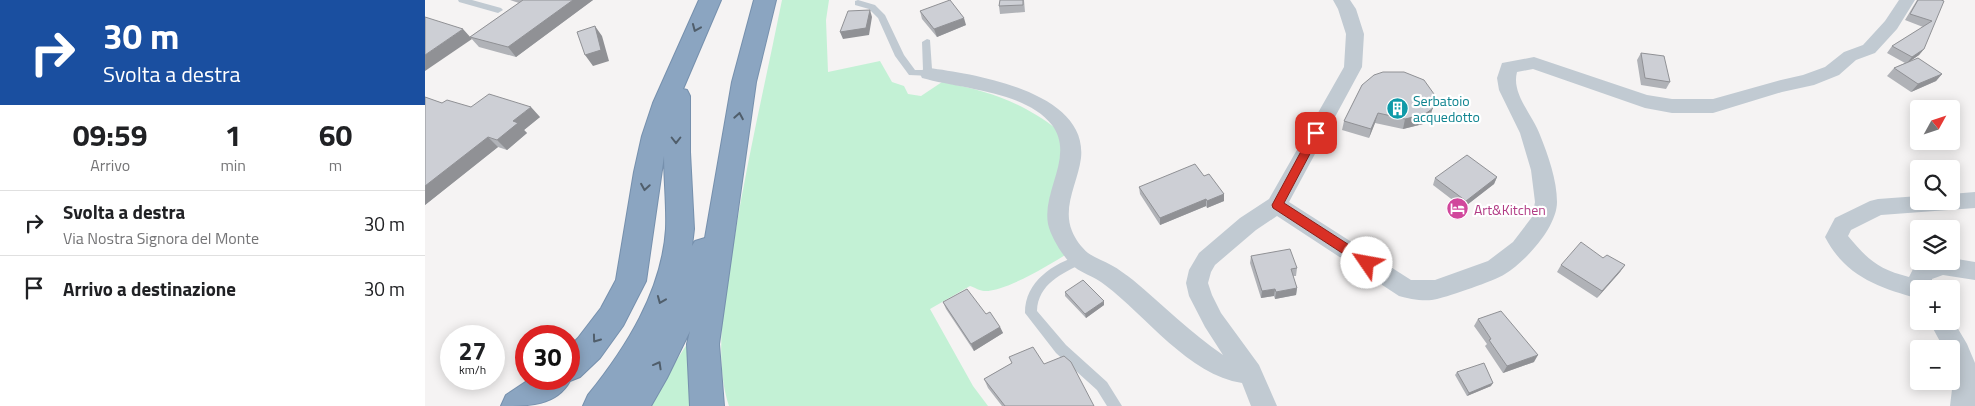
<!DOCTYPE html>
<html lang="it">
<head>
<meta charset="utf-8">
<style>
	body { margin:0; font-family:"Titillium Web",sans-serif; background:#f2f2f2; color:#202124; height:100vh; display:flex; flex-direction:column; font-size:19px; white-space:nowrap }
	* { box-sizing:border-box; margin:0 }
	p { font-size:16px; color:#757577 }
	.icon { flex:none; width:28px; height:28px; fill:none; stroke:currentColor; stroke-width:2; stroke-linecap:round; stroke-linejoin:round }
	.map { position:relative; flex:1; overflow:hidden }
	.details { display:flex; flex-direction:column; background:#fff; width:425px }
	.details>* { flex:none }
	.guide { background:#1a4fa0; color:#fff; overflow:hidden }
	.needle { width:32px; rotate:50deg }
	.fabs { position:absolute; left:1485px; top:100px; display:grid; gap:10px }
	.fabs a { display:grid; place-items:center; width:50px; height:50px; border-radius:5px; background:#fff; box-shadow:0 2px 12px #0003; font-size:25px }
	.speed { position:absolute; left:15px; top:325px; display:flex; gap:10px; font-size:25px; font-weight:700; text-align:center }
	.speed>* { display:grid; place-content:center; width:65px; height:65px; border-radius:50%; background:#fff; box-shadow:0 2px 12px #0003; line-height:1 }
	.speed small { font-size:12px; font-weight:400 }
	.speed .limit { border:8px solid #d22; background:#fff; color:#111 }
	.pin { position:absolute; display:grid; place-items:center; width:42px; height:42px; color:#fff; margin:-21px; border-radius:10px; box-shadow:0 2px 8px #0006 }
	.me { position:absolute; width:55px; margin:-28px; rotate:303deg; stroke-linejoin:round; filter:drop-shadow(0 0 4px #0008) }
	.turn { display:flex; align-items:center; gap:18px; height:105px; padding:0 20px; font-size:22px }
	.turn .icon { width:65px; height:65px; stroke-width:2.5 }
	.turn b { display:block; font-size:35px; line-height:42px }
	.eta { display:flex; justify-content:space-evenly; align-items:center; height:85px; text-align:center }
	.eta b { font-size:30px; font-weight:700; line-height:35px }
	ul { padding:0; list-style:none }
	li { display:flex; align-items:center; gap:15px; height:65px; padding:0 20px; border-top:1px solid #e0e0e0 }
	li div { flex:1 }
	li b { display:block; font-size:19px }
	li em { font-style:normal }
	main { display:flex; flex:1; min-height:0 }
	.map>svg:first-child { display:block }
</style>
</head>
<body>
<main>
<section class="details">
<div class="guide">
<div class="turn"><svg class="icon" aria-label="right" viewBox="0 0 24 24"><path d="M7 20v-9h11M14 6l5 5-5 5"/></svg><div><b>30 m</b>Svolta a destra</div></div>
</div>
<div class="eta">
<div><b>09:59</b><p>Arrivo</p></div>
<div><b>1</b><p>min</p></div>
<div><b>60</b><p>m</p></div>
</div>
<ul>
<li><svg class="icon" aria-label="right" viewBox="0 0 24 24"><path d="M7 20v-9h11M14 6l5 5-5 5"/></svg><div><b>Svolta a destra</b><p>Via Nostra Signora del Monte</p></div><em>30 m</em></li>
<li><svg class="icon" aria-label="arrive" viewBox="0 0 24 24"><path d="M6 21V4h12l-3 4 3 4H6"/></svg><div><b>Arrivo a destinazione</b></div><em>30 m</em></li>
</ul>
</section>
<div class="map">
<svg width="1550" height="406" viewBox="0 0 1550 406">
	<rect width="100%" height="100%" fill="#f5f3f3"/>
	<!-- green -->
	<path fill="#c3f1d5" d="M357,0H404L401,20L403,72L455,61L467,82L479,86L483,94L496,96L517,82C563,91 595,101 633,130L640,157L625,197L626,231L642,254C624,265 580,292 559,291C555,291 549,287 545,286L505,309L548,386L563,406H304C288,358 300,291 309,241C322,160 341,80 357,0Z
		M264,341L265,406H222Z"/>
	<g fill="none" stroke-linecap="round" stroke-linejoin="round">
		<defs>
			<path id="highway" d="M274,0H296L258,89L262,90L265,96V152L269,229L267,246L270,241L280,238L307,82L329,0H351L331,82L294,344L299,406H265L262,344L265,331L242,378L226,406H158L163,395C201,348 237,291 241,229C242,205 239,180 239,156L221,281L198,326L175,358L155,377L145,381C131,406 104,406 76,406L81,395L105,379H144V347L153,338L176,308L191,280L209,172L217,136L228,103Z"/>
		</defs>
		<!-- highway casing -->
		<use href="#highway" stroke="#7690ad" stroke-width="2"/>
		<!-- lane -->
		<path fill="#c1cad2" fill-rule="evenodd" d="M33,0H47L76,8L78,10L73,13L34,2Z
			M433,0L450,5L460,15L479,55L490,70H498L497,42L502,39L505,40L507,69L509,74L507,76L484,75L470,56L453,18L444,9L430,5V1Z
			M655,255L659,257L661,260L659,263C637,273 613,284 612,311L641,345L682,382L697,406H682L672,390L631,353L600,313C600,281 628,264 655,255Z"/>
		<!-- street -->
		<path fill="#c1cad2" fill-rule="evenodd" d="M908,0H925L931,9L939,34L937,67L864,202L986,280H1010L1063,261L1088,242L1107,217L1110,202L1106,170L1095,133L1074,90L1072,78L1077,63L1109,57L1222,95L1247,99H1288L1356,80L1378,75L1400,67L1419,52L1438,45L1460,21L1474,0H1490L1472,29L1450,53L1431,60L1414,75L1389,85L1357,92L1288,113H1247L1220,108L1108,69L1092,72C1086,94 1108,115 1115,135C1123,155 1132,180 1132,202C1132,227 1101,261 1080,274C1069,281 1025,296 1012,299C1001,302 984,299 974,296L852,216L831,230L790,265L786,272L783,283L787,295L796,313L834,365L852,406H826L817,383C764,375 721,316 680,285C670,276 654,273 645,263C636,253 626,237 623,224C617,190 650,156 627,125C600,91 536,89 497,78L495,74L497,70L504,68C550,74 663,92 656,158C653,182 637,207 647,231C650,239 657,248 663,253C670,258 679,261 686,265C694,269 701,275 708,280C738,305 766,333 798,355L780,327L764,296L761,283L764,270L774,253L815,218L844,199L919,67L921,34L913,9Z
			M1550,192V208L1456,215L1426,230L1423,236C1443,260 1453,269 1484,277L1490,265L1503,261H1526V258L1550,262V280L1518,275L1507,279L1508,289H1494V299C1453,287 1421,277 1400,237L1410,218L1445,201L1453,199L1494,196V201H1526V194Z
			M1526,317L1542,344L1550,363V406H1525L1528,381L1526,349H1519L1504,321H1526Z"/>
		<!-- highway -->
		<use href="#highway" fill="#8ba5c1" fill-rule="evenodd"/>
	</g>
	<!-- wall -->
	<path fill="#b0b2b7" d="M85,0H168L91,57L54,47L45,37L94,3Z
		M575,0H599L600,12L575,14L574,6Z
		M1492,0H1516L1499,49L1494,55L1484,62L1517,74L1511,81L1486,92L1462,76L1469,68L1480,63L1462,53L1467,46L1498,27L1480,20Z
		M495,11L541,25L512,37L497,19Z
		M1216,53L1245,82L1241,89L1216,85L1212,60Z
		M937,85L1007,112L1004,119L998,124L978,129L950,123L944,138L917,130L919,121Z
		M0,97L17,103L115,117L99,130L102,133L82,150L73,147L0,205Z
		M779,176L799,194V201L782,208L781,206L735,225L715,194L714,187Z
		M1072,177L1069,184L1038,208L1008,185L1010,178Z
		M826,256L872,268L871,276H868L872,288L871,295L850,299L849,296L836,298L825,263Z
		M1178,258L1200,265L1195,272L1172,298L1132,272L1136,265Z
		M640,292L679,305L661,318L640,296Z
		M518,302L561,314L575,327L578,333L549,351L521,309Z
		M1053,319L1109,362L1078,373L1060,346L1062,344L1049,326Z
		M584,357L619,364L669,406H577L563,388L559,379L587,363Z
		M1032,372L1066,386L1042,396L1030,375Z"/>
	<!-- shaded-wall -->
	<path fill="#909195" d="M148,0H168L91,57L83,47Z
		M445,10L447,17L444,35L418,39L415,32Z
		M539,18L541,25L512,37L509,29Z
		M170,26L177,36L184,61L168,66L160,55Z
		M38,29L47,39L0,71V55Z
		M1499,49L1494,55L1481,64L1487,57Z
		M1517,74L1511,81L1486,92L1493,84Z
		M1010,102L1004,119L998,124L978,129L980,119Z
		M106,107L115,117L99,130L102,133L82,150L72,140L88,121Z
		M953,113L950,123L944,138L946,129Z
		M63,137L73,147L0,205V186Z
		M1072,177L1069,184L1038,208L1041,201Z
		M799,194V201L782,208V201Z
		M781,199V206L735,225V218Z
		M1200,265L1195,272L1172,298L1177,291Z
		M872,288L871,295L850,299L851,292Z
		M850,289L849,296L836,298L837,291Z
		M679,301V305L661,318L660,314Z
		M575,327L578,333L549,351L546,344Z
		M1113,355L1109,362L1078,373L1082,366Z
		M1068,383L1066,386L1042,396L1044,393Z"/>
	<!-- building -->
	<path fill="#cdcfd5" stroke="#909195" d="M98,0H148L83,47L45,37Z
		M525,0L539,18L509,29L495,11Z
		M575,0H598V5L574,6Z
		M1493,0H1516L1519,1L1499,49L1487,57L1467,46L1507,21L1485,14Z
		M445,10L441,28L415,32L423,11Z
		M0,17L38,29L0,55Z
		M170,26L176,50L160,55L152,32Z
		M1216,53L1239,56L1245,82L1220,78Z
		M1493,58L1517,74L1493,84L1469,68Z
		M958,72H979L999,80L1009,94L1010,102L1007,109L1000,114L980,119L953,113L946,129L919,121L937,85L949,75Z
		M64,94L106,107L88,121L93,123L72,140L63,137L0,186V97L17,103L22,100L46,107Z
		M1042,155L1072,177L1041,201L1010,178Z
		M770,164L779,176L784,174L799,194L782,201L781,199L735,218L714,187Z
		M1156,242L1178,258L1182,255L1200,265L1177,291L1136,265Z
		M865,249L872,268L866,269L872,288L851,292L850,289L837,291L826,256Z
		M658,280L679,301L660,314L640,292Z
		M542,289L561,314L565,312L575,327L546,344L518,302Z
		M1076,311L1113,355L1082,366L1064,340L1066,339L1053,319Z
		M608,347L619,364L639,356L646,362L669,406H580L559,379L587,363L584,357Z
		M1059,363L1068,383L1044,393L1032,372Z"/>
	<!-- one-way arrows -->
	<defs><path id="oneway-chevron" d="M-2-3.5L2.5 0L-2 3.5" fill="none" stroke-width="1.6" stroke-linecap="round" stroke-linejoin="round" transform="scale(1.25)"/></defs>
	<g stroke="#505e6b">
		<use href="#oneway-chevron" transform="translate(271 28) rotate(113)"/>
		<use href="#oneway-chevron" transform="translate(314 116) rotate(-80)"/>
		<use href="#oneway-chevron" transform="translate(251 140) rotate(90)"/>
		<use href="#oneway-chevron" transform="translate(220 187) rotate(99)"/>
		<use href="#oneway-chevron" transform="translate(236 300) rotate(112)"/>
		<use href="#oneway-chevron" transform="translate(171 339) rotate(126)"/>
		<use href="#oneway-chevron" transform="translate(233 365) rotate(-61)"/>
	</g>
	<!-- route -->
	<path fill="#d93025" stroke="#8d1f18" d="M891,129L896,133L859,203L946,259L948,263L946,266H937L848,208L847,205L887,131Z"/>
	<!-- icons -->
	<defs>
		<symbol id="building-disc" viewBox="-11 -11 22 22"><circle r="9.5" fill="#0f9aa8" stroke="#fff"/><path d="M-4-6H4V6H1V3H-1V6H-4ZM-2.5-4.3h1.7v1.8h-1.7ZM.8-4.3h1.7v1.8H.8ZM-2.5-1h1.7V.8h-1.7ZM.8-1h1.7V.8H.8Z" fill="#fff"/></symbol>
		<symbol id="hotel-disc" viewBox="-11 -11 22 22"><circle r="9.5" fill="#d1479c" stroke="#fff"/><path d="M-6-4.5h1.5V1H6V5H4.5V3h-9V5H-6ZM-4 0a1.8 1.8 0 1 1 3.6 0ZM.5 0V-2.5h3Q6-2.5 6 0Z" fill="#fff"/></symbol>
	</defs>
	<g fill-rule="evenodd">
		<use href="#building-disc" x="960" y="96" width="25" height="25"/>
		<use href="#hotel-disc" x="1020" y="196" width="25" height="25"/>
	</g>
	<g text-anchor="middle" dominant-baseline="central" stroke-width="4.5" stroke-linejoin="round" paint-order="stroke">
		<!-- culture labels -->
		<g font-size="14" fill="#0d838f" stroke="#fff" text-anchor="start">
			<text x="988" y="100">Serbatoio<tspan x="988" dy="16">acquedotto</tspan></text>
		</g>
		<!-- hotel labels -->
		<g font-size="14" fill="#b23c85" stroke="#fff" text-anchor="start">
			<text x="1049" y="209">Art&amp;Kitchen</text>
		</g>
	</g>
</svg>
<div class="fabs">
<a><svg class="needle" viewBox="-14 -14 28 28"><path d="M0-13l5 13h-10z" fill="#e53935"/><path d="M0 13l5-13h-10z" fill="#757577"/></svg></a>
<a><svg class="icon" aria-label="search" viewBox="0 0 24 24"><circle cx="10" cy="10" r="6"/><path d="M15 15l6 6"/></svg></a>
<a><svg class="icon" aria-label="layers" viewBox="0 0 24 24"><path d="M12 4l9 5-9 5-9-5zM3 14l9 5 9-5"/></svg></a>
<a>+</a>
<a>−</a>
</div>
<div class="speed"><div>27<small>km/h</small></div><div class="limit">30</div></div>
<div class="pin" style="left:891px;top:133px;background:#d93025"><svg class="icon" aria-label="arrive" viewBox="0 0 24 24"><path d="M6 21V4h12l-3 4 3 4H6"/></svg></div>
<svg class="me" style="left:942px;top:263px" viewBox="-20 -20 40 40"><circle r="19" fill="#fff"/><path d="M0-13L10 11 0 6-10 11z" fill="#d93025"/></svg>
</div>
</main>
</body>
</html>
